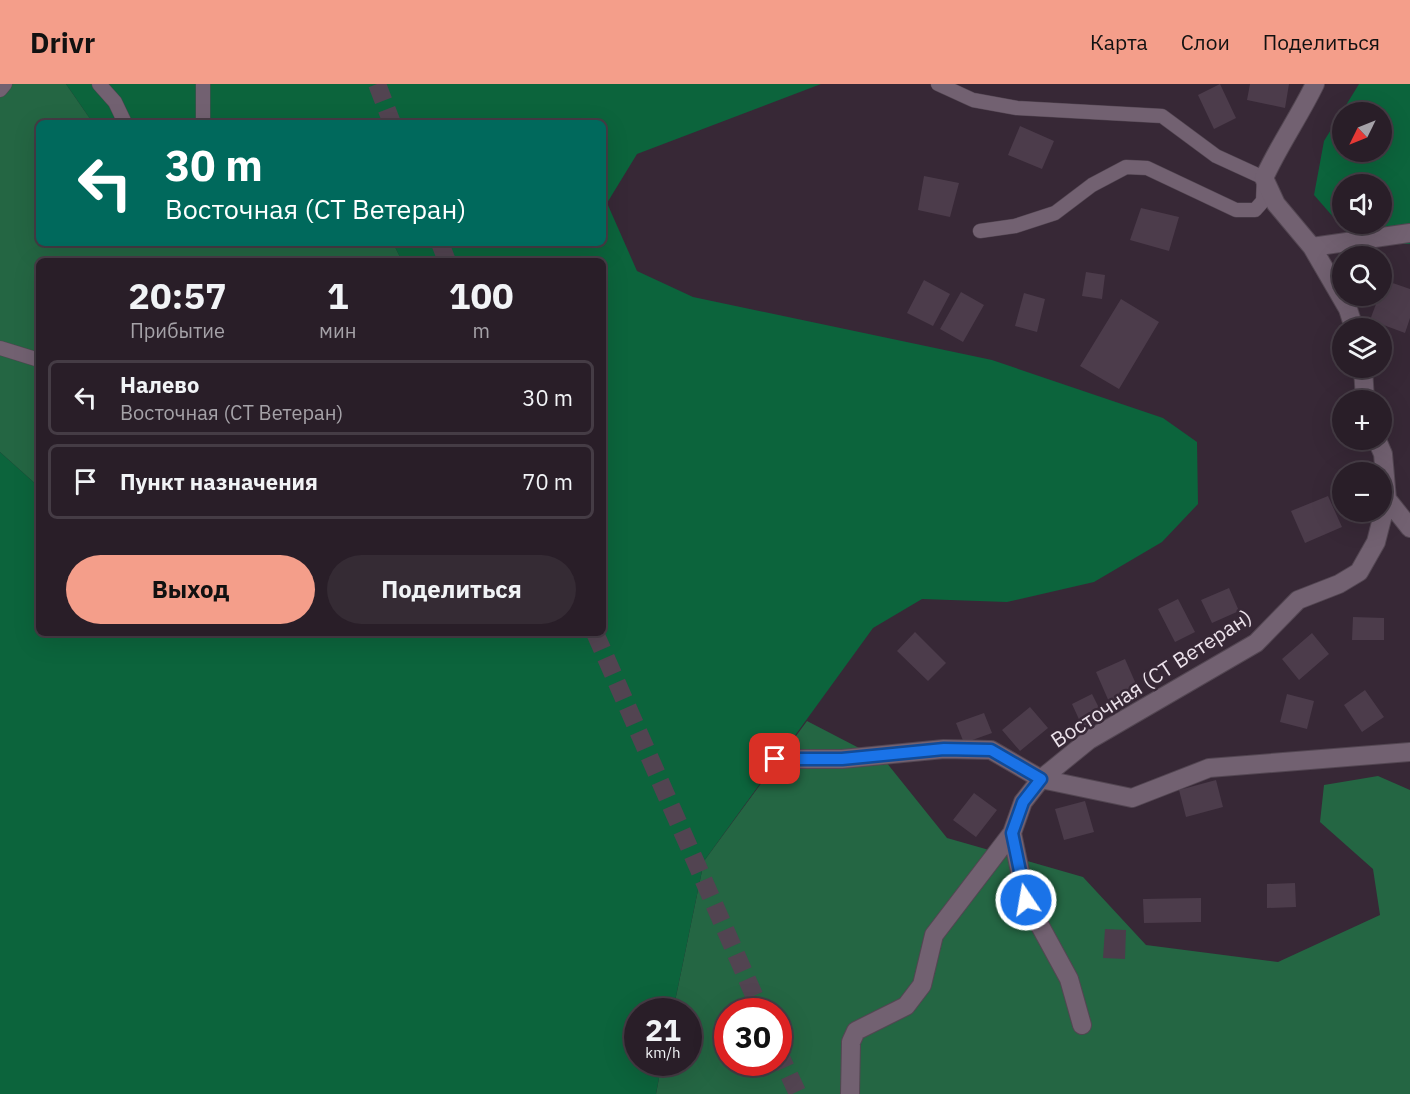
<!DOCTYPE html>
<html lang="ru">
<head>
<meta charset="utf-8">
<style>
	body { margin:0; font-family:"IBM Plex Sans",sans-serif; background:#352b34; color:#f1f3f6; height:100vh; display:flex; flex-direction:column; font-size:22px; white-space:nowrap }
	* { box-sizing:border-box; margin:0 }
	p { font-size:20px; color:#a5a2a8 }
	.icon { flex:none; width:33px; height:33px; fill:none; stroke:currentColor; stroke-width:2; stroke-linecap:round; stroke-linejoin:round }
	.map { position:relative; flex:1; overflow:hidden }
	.drawer { position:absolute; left:36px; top:174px; width:570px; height:378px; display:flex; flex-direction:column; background:#291e28; border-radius:9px; box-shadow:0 6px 24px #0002,0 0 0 2px #453c45 }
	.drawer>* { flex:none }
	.hud { position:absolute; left:36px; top:36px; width:570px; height:126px; border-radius:9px; box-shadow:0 6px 24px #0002,0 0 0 2px #453c45; background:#00695c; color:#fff; overflow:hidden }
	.needle { width:39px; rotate:227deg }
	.buttons { position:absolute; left:1332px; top:18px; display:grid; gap:12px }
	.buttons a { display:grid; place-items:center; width:60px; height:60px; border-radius:50%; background:#291e28; box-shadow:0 6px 24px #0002,0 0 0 2px #453c45; font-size:30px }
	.speed { position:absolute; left:624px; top:914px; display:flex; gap:12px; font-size:30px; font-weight:700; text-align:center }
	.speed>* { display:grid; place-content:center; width:78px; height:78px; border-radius:50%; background:#291e28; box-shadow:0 6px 24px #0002,0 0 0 2px #453c45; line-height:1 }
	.speed small { font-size:15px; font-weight:400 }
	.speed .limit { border:9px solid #d22; background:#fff; color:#111 }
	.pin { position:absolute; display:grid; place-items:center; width:51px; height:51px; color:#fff; margin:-26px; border-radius:12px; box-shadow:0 3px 9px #0006 }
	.me { position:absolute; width:66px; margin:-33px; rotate:348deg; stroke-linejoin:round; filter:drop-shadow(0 0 4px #0008) }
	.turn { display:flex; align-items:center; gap:21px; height:126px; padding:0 30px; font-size:27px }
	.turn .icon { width:78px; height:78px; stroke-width:2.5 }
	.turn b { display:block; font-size:42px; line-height:51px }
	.eta { display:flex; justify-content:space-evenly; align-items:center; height:102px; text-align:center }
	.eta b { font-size:36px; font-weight:700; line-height:42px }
	.cta { display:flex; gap:12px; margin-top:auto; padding:12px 30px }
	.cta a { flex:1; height:69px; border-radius:36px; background:#f49e8a; color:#111; font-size:24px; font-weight:700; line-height:69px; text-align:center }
	.cta a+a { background:#352b34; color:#f1f3f6 }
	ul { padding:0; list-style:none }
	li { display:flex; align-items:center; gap:18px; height:75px; margin:0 12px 9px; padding:0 18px; border:3px solid #453c45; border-radius:9px }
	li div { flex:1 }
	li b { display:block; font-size:22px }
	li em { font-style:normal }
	header { display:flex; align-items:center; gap:36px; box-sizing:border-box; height:84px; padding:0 30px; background:#f49e8a; color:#111 }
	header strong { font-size:28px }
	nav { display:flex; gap:33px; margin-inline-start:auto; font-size:21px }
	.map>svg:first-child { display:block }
</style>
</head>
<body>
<header>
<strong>Drivr</strong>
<nav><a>Карта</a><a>Слои</a><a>Поделиться</a></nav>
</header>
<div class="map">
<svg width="1410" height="1010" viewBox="0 0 1410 1010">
	<rect width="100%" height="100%" fill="#372836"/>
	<!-- green -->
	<path fill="#246643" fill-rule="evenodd" d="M0,0H66L93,39H39V159H393L402,177H39V403L0,368Z
		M807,637L886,678L947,754L1083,793L1146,861L1278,878L1380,831L1373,785L1320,738L1324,701L1378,692L1410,706V1010H656L662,978H688V927H673L704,777ZM728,927H778V978H728Z"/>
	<!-- forest -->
	<path fill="#0c643c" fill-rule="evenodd" d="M66,0H821L637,70L607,119L637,187L693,213L992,276L1163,334L1197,358L1198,420L1162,458L1094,498L1007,518L922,515L873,544L704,777L673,927H638V978H662L656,1010H0V368L39,403V549H603V177H402L393,159H603V39H93Z
		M1359,0H1410V160L1356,159L1314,111L1324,57ZM1342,28H1382V68H1342ZM1342,100H1382V140H1342Z"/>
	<!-- building -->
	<path fill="#4c3c4b" d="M1220,0L1236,34L1214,45L1198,11Z
		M1250,0H1289L1285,24L1247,16Z
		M1020,42L1054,57L1042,85L1008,71Z
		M924,92L959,99L950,133L918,126Z
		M1141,124L1179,133L1169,167L1130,156Z
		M1086,188L1105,191L1102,215L1082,212Z
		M924,196L950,210L933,242L907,229Z
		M1384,196L1410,205V234L1405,249L1370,236L1379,212H1382Z
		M961,208L984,221L963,258L940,245Z
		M1024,209L1045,215L1037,248L1015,242Z
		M1121,215L1159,238L1119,305L1080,282Z
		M1328,412L1342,443L1305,459L1291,427Z
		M1229,504L1239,527L1212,539L1201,516Z
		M1178,515L1195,548L1175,558L1158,525Z
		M1353,533L1384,534V556H1352Z
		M915,548L946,579L928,597L897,567Z
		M1312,549L1329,570L1299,596L1282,575Z
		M1125,575L1139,607L1110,620L1096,588Z
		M1365,606L1384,633L1362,648L1344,621Z
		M1092,610L1104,634L1083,644L1072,620Z
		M1287,610L1314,617L1307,645L1280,638Z
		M1030,623L1048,644L1020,667L1002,646Z
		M984,629L992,649L964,659L956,639Z
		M1216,696L1223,723L1186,733L1179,706Z
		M974,709L997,726L976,753L953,736Z
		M1085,717L1094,748L1064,756L1055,725Z
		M1017,798L1023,821L1006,826L999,804Z
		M1295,799L1296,823L1267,824V800Z
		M1201,814V838L1144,839L1143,815Z
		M1105,845L1126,846L1125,875L1103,874Z"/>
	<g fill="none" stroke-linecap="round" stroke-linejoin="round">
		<!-- highway-tunnel -->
		<path stroke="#524451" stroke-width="18" stroke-dasharray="18 9" stroke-linecap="butt" d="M377,0L392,39
			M440,159L447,177
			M595,549L761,927
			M778,967L798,1010"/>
		<defs>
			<path id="lane" d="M99,0L115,18L125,39
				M938,0L973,16L1017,24L1162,32L1216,72L1264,94L1263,117L1255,126H1236L1147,84L1126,83L1092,101L1055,129L1015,142L980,147
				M0,6L5,0
				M203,39V0
				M0,264L39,276"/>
			<path id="street" d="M1315,0C1299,33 1279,61 1264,94L1276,120L1312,163L1348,225L1354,244
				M1312,163L1410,149
				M1363,284L1365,316
				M1377,356L1383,370L1387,415L1410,444
				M775,675H842L944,665L991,666L1041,695L1089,656L1256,559L1298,516L1339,500L1359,488L1376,458L1387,415
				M1082,941L1069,895L1026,816L1012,749L1023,718L1041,695L1132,714L1209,684L1410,668
				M850,1010L851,958L856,947L906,922L922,901L934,851L1012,749"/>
		</defs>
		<!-- lane casing -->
		<use href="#lane" stroke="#534652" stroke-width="15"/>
		<!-- street casing -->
		<use href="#street" stroke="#534652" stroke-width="20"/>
		<!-- lane -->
		<use href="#lane" stroke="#726171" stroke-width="14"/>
		<!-- street -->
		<use href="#street" stroke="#726171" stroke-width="18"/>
	</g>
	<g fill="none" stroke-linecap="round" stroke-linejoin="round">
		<defs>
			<path id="route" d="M775,675H842L944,665L991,666L1041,695L1023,718L1012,749L1026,816"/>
		</defs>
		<!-- route casing -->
		<use href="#route" stroke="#114b97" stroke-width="15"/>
		<!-- route -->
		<use href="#route" stroke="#1a73e8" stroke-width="10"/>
	</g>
	<g text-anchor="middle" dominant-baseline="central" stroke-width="5" stroke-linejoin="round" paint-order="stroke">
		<!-- street labels -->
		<g font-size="21" fill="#ebe1ea" stroke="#372836">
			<text transform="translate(1151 594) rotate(-33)">Восточная (СТ Ветеран)</text>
		</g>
	</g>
</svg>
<div class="buttons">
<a><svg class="needle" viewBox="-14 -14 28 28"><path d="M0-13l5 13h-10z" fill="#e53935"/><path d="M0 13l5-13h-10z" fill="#a5a2a8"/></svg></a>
<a><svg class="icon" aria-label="sound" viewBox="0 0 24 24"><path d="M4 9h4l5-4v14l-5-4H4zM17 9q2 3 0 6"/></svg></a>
<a><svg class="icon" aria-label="search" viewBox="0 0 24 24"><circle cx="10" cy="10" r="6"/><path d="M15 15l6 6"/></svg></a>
<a><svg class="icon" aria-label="layers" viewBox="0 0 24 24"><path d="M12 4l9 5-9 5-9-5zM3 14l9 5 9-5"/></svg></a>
<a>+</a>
<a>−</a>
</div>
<div class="speed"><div>21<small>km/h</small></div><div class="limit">30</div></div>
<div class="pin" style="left:775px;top:675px;background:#d93025"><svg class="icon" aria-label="arrive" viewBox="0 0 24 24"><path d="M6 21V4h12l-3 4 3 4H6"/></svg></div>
<svg class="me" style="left:1026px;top:816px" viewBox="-20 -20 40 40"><circle r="17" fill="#1a73e8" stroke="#fff" stroke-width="3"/><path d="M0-11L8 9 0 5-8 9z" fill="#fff"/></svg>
<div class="hud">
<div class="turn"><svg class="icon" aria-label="left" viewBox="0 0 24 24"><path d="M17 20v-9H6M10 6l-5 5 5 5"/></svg><div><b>30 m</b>Восточная (СТ Ветеран)</div></div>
</div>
<section class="drawer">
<div class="eta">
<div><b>20:57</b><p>Прибытие</p></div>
<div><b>1</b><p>мин</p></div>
<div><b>100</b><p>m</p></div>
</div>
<ul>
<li><svg class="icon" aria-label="left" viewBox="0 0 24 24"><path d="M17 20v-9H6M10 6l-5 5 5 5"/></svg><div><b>Налево</b><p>Восточная (СТ Ветеран)</p></div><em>30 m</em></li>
<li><svg class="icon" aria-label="arrive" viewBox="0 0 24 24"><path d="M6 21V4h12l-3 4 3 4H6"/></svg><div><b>Пункт назначения</b></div><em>70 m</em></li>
</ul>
<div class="cta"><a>Выход</a><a>Поделиться</a></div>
</section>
</div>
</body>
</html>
